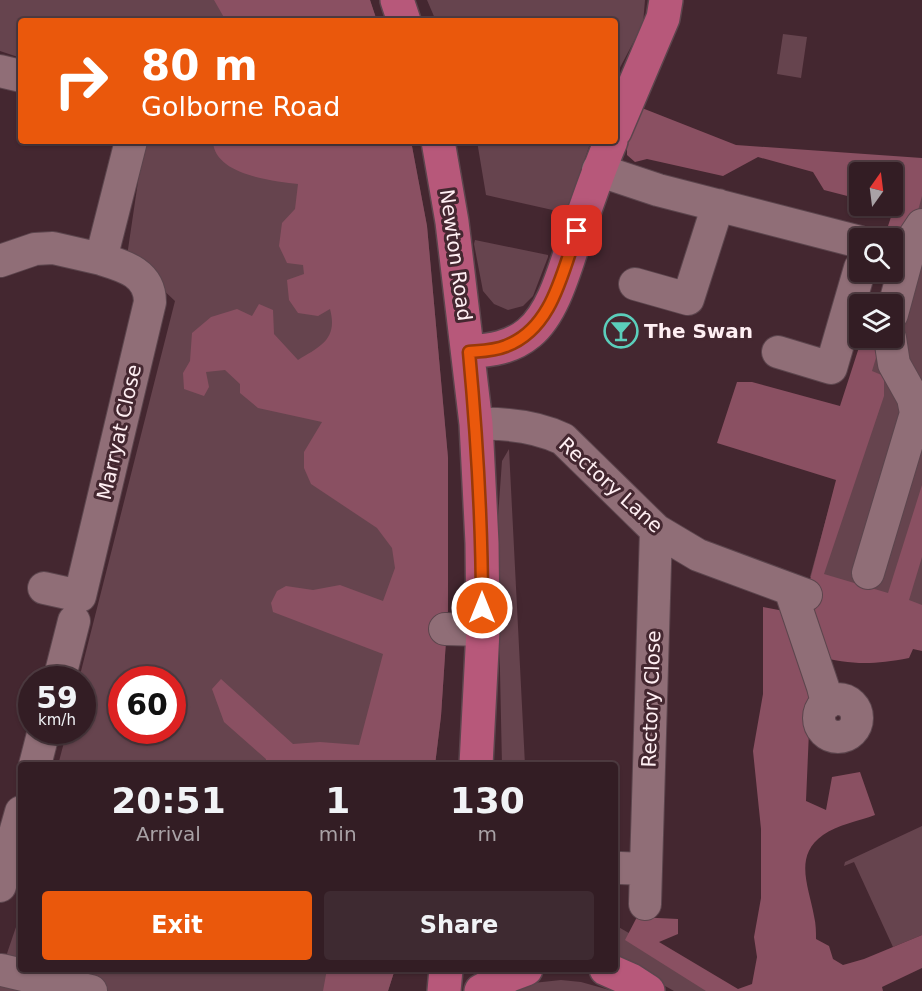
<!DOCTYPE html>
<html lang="en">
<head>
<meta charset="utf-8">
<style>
	body { margin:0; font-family:"DejaVu Sans",sans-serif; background:#3e2a31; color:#f1f3f6; height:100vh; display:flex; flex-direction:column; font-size:22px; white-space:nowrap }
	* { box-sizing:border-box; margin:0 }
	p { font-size:20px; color:#a9a2a6 }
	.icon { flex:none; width:33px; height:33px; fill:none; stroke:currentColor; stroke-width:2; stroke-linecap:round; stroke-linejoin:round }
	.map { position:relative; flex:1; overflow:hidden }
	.sheet { position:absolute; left:18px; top:762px; width:600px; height:210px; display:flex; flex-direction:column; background:#331d24; border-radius:6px; box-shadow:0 2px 4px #0004,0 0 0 2px #4e3b41 }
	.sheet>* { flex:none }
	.guide { position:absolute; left:18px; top:18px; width:600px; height:126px; border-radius:6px; box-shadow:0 2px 4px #0004,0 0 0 2px #4e3b41; background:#ea580c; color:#fff; overflow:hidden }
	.needle { width:39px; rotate:14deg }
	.buttons { position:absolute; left:849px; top:162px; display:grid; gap:12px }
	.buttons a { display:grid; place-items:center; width:54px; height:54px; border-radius:6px; background:#331d24; box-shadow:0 2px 4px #0004,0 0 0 2px #4e3b41; font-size:30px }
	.speed { position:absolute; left:18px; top:666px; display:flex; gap:12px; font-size:30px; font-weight:700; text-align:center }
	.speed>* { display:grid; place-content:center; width:78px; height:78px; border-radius:50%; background:#331d24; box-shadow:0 2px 4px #0004,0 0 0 2px #4e3b41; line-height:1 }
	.speed small { font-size:15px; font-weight:400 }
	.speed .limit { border:9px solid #d22; background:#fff; color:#111 }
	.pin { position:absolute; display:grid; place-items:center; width:51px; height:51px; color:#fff; margin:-26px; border-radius:12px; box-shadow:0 3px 9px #0006 }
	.me { position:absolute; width:66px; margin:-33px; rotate:0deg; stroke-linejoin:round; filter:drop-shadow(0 0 4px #0008) }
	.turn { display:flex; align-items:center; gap:21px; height:126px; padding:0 24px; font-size:27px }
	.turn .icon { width:78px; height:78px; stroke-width:2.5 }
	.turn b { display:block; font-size:42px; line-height:51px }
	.eta { display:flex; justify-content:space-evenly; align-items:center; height:102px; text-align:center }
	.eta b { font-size:36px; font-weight:800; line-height:42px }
	.cta { display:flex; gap:12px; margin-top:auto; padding:12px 24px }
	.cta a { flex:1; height:69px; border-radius:6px; background:#ea580c; color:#fff; font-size:24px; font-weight:800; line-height:69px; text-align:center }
	.cta a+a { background:#3e2a31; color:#f1f3f6 }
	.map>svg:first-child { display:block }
</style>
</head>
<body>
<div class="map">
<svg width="922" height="991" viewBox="0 0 922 991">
	<rect width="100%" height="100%" fill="#442730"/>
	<!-- green -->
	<path fill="#66444e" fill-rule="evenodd" d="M0,0H370L377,21H21V58L0,51Z
		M427,0H645L643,24L615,77V21H436Z
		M783,34L807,37L801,78L777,74Z
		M144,141H411L427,226L448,458V610L441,716L435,765H58L67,731L82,730V680L79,679L175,301L127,256ZM122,680H172V730H122Z
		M477,141H591L566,213L486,195Z
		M922,182V610L810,577L876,338H892Z
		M475,240L548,255V257L533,296L523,306L508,310L494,304L483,291L474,244Z
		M509,449L525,765H502L497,531L502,461Z
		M922,826V935L893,947L854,862L844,866L845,862Z
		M21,911V969H395L388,991H0C0,965 14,937 21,911Z
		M615,925L691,969L725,991H674L615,958Z
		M561,980L581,982L613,991H510L533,983Z"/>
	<!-- forest -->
	<path fill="#8a5062" d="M214,0H370L377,21H226Z
		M642,108L736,145L922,158V196L906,254L893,250L892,238H884L894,208L884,206H892V172H860L859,199L824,190L813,172L758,157L723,176L647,159L635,162L627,155V145Z
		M213,141H411L427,226L448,458V610L441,716L435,765H266V759L224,722L212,689L221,679L293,744L320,742L359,745L383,654L273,612L271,603L277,591L286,586L313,590L340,585L383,601L395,568L392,548L377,528L311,484L304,468V452L322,422L258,408L240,393V384L225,370L206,372L209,387L204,396L184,389L183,373L190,361L192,333L211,317L237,309L252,316L259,304L273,310L274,334L298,360C321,346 338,339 330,309L318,316L298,313L289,300L287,280L304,274L303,265L287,263L279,246L282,223L295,209L298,184C273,181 214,175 213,141Z
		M862,338H882L872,371L884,376V396L824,574L888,593L922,485V557L909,600L922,605V651L913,649L909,658C872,665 852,665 815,656L804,603L836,480L717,443L737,382H752L840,406Z
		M763,607L784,611L807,669L810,708L806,801L826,810L832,777L860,772L875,815C859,821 837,825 823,835C793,856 809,887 814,916C816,924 816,932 816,939L829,946L833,959L843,965L864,959L922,935V968L882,987L883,991H706L625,940L637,917L678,919V934L659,942L738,989L752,984L757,957L754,937L761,898V829L753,751L763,694Z
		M327,969H395L388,991H323Z"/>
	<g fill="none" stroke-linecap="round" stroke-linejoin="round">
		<defs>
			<path id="minor" d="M0,71L21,76
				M598,170L658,190L860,242
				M0,261L35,249L53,248L101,259L131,141
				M635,284L688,299L718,205
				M892,314L912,240L922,225
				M778,352L831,368L860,268
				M476,424C506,423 536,426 563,439L656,530L698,555L806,595
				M868,573L916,413L913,398L894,364L890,338
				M44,588L80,596L150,302C150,273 124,266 101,259
				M790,589L823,687L827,703
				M445,629L483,630
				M59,680L74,621
				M819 718a19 19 0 1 1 38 0a19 19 0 1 1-38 0Z
				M35,765L44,730
				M620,868L646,869L645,904
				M646,869L656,530
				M0,886L21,812
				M2,970L91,991"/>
			<path id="major" d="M397,0L404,21
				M615,131L663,18L666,0
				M438,141L452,222L476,424L482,543L483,630L476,765
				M469,352C491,350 511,348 529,333C556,311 567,259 579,227C589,198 599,169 611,141
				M606,969L631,980L648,991
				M444,991L446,969
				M481,991L510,975L526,969"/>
		</defs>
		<!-- minor casing -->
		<use href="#minor" stroke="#5c454d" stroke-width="34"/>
		<!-- major casing -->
		<use href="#major" stroke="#5c454d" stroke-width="36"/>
		<!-- minor -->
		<use href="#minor" stroke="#906e77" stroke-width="32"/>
		<!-- major -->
		<use href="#major" stroke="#b7587a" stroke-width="33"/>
	</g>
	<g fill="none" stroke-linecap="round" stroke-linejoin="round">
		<defs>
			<path id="route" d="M482,608C482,523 477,438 469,352C481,351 494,351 506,346C552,329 562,273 577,231"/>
		</defs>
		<!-- route casing -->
		<use href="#route" stroke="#983908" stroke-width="15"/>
		<!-- route -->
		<use href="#route" stroke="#ea580c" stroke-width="10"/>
	</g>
	<!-- icons -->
	<defs>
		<symbol id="bar-ring" viewBox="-11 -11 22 22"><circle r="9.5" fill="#442730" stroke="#5bcebb" stroke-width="1.5"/><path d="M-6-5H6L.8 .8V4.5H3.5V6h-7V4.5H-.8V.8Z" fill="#5bcebb"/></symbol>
	</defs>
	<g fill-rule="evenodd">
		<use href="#bar-ring" x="602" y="312" width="38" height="38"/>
	</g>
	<g text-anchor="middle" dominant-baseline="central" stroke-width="6" stroke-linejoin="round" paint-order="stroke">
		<!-- street labels -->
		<g font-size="20" fill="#ffeff3" stroke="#442730">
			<text transform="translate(456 255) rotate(82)">Newton Road</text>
			<text transform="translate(119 432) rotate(-77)">Marryat Close</text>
			<text transform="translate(611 485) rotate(42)">Rectory Lane</text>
			<text transform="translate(651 699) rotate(-88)">Rectory Close</text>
		</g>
		<!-- poi labels -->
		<g font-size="20" font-weight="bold" fill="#ffeff3" stroke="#442730" text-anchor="start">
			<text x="644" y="331">The Swan</text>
		</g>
	</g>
</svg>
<div class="buttons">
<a><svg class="needle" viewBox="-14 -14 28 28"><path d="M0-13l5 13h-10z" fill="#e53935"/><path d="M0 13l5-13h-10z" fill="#a9a2a6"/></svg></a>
<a><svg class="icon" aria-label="search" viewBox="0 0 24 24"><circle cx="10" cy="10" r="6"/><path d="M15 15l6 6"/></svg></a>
<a><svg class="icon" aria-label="layers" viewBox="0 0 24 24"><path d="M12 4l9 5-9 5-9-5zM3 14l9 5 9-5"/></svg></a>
</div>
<div class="speed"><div>59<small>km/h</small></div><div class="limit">60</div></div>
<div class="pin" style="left:577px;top:231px;background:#d93025"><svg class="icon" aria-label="arrive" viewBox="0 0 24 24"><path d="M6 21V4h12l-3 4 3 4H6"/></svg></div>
<svg class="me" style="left:482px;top:608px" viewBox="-20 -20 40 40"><circle r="17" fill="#ea580c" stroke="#fff" stroke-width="3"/><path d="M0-11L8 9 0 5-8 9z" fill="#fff"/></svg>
<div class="guide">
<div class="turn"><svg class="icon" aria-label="right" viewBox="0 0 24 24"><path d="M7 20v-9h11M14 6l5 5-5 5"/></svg><div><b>80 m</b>Golborne Road</div></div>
</div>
<section class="sheet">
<div class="eta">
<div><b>20:51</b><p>Arrival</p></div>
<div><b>1</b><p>min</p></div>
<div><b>130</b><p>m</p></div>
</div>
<div class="cta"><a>Exit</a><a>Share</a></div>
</section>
</div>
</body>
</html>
